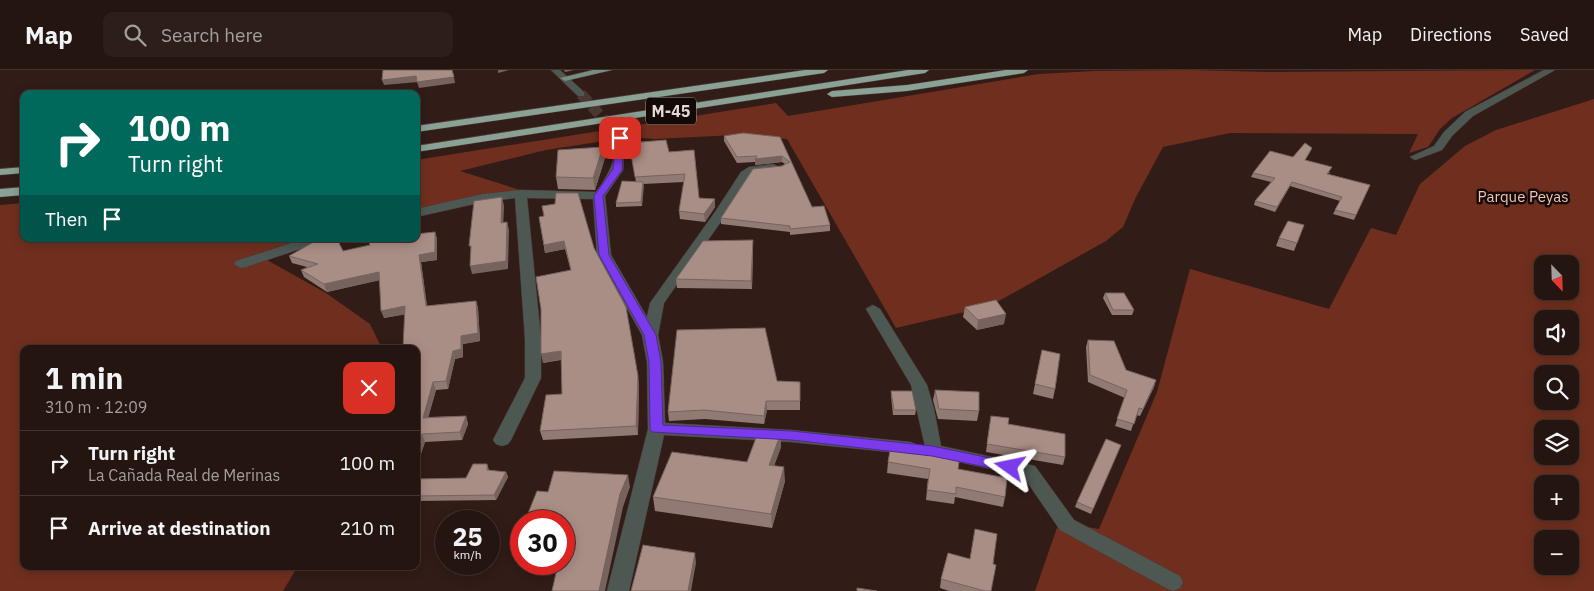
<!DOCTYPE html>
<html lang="en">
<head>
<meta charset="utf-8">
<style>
	body { margin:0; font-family:"IBM Plex Sans",sans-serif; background:#2d1e1a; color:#f1f3f6; height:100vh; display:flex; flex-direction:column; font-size:19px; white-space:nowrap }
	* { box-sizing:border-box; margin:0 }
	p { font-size:16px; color:#a39f9f }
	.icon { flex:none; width:28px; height:28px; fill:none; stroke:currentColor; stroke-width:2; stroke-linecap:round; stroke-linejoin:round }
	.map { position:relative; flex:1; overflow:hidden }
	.drawer { position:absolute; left:20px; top:275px; width:400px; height:225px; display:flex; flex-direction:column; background:#251511; border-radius:10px; box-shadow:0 2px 12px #0003,0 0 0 1px #423431 }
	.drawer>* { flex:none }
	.hud { position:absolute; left:20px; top:20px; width:400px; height:152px; border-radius:10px; box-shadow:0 2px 12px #0003,0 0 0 1px #423431; background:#00695c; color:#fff; overflow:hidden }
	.needle { width:32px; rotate:157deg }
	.tools { position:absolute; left:1534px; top:185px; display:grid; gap:10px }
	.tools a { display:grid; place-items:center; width:45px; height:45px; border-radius:10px; background:#251511; box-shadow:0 2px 12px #0003,0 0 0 1px #423431; font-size:25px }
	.speed { position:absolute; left:435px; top:440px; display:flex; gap:10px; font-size:25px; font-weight:700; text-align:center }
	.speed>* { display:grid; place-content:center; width:65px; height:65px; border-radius:50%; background:#251511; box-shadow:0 2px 12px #0003,0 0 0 1px #423431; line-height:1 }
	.speed small { font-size:12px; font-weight:400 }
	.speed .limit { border:8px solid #d22; background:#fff; color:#111 }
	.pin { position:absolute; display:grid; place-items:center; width:42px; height:42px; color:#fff; margin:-21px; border-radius:10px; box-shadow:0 2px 8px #0006 }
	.me { position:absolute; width:55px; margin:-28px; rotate:282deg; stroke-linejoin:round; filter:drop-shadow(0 0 4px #0008) }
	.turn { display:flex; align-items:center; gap:18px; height:105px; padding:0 25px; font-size:22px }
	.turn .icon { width:65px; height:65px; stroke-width:2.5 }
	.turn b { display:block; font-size:35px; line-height:42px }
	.then { display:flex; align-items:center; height:48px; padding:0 25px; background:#0003; gap:10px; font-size:19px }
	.round { display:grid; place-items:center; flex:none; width:52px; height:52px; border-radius:10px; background:#2d1e1a }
	.head { display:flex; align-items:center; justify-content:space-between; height:85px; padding:0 25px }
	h1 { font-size:30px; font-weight:700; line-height:38px }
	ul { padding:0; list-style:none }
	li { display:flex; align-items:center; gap:15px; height:65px; padding:0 25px; border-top:1px solid #423431 }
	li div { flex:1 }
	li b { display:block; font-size:19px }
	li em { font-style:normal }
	header { display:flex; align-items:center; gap:30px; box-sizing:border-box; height:70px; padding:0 25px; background:#251511; border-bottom:1px solid #423431 }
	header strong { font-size:24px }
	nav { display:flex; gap:28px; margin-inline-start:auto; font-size:18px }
	.search { width:350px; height:45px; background:#2d1e1a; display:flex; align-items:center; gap:12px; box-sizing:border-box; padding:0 18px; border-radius:10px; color:#a39f9f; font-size:19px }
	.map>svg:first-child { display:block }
</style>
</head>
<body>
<header>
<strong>Map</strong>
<div class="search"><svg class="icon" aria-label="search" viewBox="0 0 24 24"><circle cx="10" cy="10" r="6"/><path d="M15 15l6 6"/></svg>Search here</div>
<nav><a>Map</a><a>Directions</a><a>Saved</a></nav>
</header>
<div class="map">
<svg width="1594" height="521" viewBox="0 0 1594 521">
	<rect width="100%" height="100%" fill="#311c17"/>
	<!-- green -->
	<path fill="#702f1e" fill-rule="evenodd" d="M1190,0L1268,2L1535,0L1452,48L1440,59L1428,77L1409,83L1418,64L1230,63L1163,77L1136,127L1123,157L1106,171L990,236L896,258L787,69L735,65L655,69L630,67L546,80L460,101L520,120L475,134L416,147V90L776,33L788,46L1039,4L1095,1Z
		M1594,29V521H1035L1059,452L1099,459L1157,322L1190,199L1329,239L1371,158L1396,165L1420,114L1465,76L1496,60ZM1542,194H1570V221H1542ZM1542,249H1570V276H1542ZM1542,304H1570V331H1542ZM1542,359H1570V386H1542ZM1542,414H1570V441H1542ZM1542,469H1570V496H1542Z
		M24,133V169H326L267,190L326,223L370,254L382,279H24V496H298L283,521H0V135Z"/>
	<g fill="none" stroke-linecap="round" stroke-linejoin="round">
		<!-- minor-tunnel -->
		<path stroke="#4c3833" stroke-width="11" stroke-dasharray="11 5" stroke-linecap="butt" d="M581,24L616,63"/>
		<defs>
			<path id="minor" d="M551,0H560L584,22V26H578Z
				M1544,0H1555L1473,46L1452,66L1442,80L1415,90L1410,87L1434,76L1444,62L1465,42Z
				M616,60L620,61L625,69L623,100L605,126L611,185L647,247L650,233L715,142L741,102L749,97L773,94L779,97C771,104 757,99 750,106L727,143L664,233L658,265L663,292L665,353L791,360L910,372L916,374L919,378L916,382L910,384L791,372L664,365L629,521H607L648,359L647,292L642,265L597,185L593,129L527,128L541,269V308L511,370L508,374L502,376L496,374L493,370L525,308V269L515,128L483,132L416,147V139L483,124L521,120L596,122C607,107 623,82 611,63Z
				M304,169H322L321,172L246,197L241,198L234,194L236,191Z
				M873,235L880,239L927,315L934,339L941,376L1035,396L1074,450L1180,506L1183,512L1180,518L1173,521L1166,518L1060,460L1023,406L927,385L911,315L866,239Z"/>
			<path id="major" d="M593,0H612L565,11L560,8Z"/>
			<path id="highway" d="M805,0H828L824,3L416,62V56Z
				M908,0H929L925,3L416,82V76Z
				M1006,0H1028L1024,3L907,21L832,27L827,24L832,21L907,15Z
				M24,97V103L0,105V99Z
				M24,117V125L0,127V119Z"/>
		</defs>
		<!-- minor casing -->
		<use href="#minor" stroke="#4e3a35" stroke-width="1"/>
		<!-- major casing -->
		<use href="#major" stroke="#4e3a35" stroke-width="1"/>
		<!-- highway casing -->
		<use href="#highway" stroke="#4e3a35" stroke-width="1"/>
		<!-- minor -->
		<use href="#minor" fill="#4e5853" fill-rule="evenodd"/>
		<!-- major -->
		<use href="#major" fill="#788d83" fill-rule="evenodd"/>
		<!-- highway -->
		<use href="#highway" fill="#89a295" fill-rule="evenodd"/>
	</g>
	<!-- wall -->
	<path fill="#917a73" d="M724,66L780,67L812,137L830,155V161L790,165V162L721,154V148L782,96L785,94L782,92L755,95V92L737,93L724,71Z
		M629,73L669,82L694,80L699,128L715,137L705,152L680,149L679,141L684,112L643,114L642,136L616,137V133L636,112Z
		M1310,82L1305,90L1330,102L1328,104L1370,115L1354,150L1333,144L1340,131L1290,116L1275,142L1254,135L1255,131L1271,112L1251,107L1253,103L1293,87Z
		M605,88L595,120L558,119L556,107Z
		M539,147L594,178L639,314L638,365L543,370L540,361L562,324L561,290L543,293L571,201L565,179L545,183Z
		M1304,155L1294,181L1276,176L1279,168Z
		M435,162L437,169V190L421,192L427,236L476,231L478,238L480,271L463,274V287L455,289L448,319L436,320L428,347L466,346L468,354L462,370L425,372L416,398V279L405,244L384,248L379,210L327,222L304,207L301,200L307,197L292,193L289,186L321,171L343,181L416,169Z
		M753,178L752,219L677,218L676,209Z
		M1105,223L1134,240L1132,245H1112L1103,228Z
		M965,237L1004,254L977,260L963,247Z
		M1088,270L1126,300L1156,310L1154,317L1140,346L1136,345L1131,361L1115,356L1125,328L1088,312L1086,277Z
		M1042,280L1055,319L1053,329L1033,324Z
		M777,311L800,312V340H767L764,354L705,349L669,351L668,342Z
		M935,320L979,341L977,351L938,349L933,330Z
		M891,321L916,340L915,345H893L891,326Z
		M990,353L1065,387L1063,395L986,382Z
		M781,377L774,396L785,411L772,458L655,441L653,427L747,392Z
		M1119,380L1091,444L1075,437L1077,432Z
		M888,392L958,399L1005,427L1003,437L955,427L954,434L926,430L928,409L887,403Z
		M487,394L489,400L506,402L508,407L496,430L416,431V411L466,408Z
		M993,494L991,521H949L940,518L941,509Z"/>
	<!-- shaded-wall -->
	<path fill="#76635e" d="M498,0H509L498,3Z
		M564,0H574L565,2Z
		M416,6L418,12L384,15L382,10Z
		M454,7L455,13L419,18L417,12Z
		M603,77L605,88L595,120L593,108Z
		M782,86V92L755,95V89Z
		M643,112L644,116L642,136L641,132Z
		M1292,112L1290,116L1275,142L1277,137Z
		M502,127L504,136L503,161L501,153Z
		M715,129V137L705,152L704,144Z
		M507,152L509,160L508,199L472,204L470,196Z
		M435,162L437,169V190L421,192L428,244L426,236L419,185Z
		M753,170V178L752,219L751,211Z
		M564,171L565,179L545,183L544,175Z
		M379,202L381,210L327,222L324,214Z
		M476,231L478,238L480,271L463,274V287L455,289L448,319L446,311L453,281L461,266Z
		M405,236L408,244L384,248L381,241Z
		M1006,244L1004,254L977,260L978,250Z
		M561,281L563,289L543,293L541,284Z
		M638,306L639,314L638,365L636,356Z
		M1156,310L1154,317L1140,346L1143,339Z
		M433,312L436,320L426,356L423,348Z
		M766,331L767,340L764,354V346Z
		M466,346L468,354L462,370L460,362Z
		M781,363V377L769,409V395Z
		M422,364L425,372L416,398V380Z
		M784,397L785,411L772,458L771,444Z
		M506,402L508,407L496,430L494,425Z
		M628,405L630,417L623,437L605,521H599L620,424Z
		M695,483L696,493L691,521H688Z"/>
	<!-- building -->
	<path fill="#a98e86" stroke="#76635e" d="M383,0H452L454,7L417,12L416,6L382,10Z
		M743,63L780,67L812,137L824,136L830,155L790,159V156L721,148L753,99L782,96L790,92L782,86L755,89L757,86L737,87L724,66Z
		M666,70L669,82L694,80L699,128L715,129L704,144L679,141L685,104L635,107L629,73Z
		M1305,73L1312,78L1305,90L1332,97L1327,104L1370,115L1356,145L1335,140L1342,127L1292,112L1277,137L1255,131L1275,108L1253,103L1270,81L1293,87Z
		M603,77L593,108L556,107L558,80Z
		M622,111L643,112L641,132L616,133Z
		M556,123H578L594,178L626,237L638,306L636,356L540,361L546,325L562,324L561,281L541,284V239L536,207L571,200L564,171L544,175L539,147L544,146L542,136L555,134Z
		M502,127L501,153L507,152L506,191L470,196L471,176H469L474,131Z
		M1288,151L1304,155L1297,173L1279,168Z
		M435,162V182L419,185L426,236L476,231L478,263L461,266V279L453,281L446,311L433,312L423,348L466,346L460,362L422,364L416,380V279H403L405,236L381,241L379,202L324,214L301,200L318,194L289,186L319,169L321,171L328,169H337L343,181L370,175L368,169H416V164Z
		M753,170L751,211L676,209L703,171Z
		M1105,223H1124L1134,240H1113Z
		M996,230L1006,244L978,250L965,237Z
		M765,258L777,311L800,312V331H766L764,346L704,340L668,342L677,260Z
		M1088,270L1114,271L1126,300L1156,310L1143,339L1139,338L1134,354L1117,349L1127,320L1090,305Z
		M1042,280L1060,284L1055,319L1035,314Z
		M935,320L979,322V341L939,339Z
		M891,321H912L916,340H894Z
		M991,346L1009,348L1008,354L1065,364V387L987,374Z
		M759,360L781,363L769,395L784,397L771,444L653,427L672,382L747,392Z
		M1106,369L1121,375L1093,439L1077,432Z
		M891,375L960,385L958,399L1007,408L1005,427L956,417V424L927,420L930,399L888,392Z
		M473,394H487V400L506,402L494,425L416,426V411L417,409L466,408Z
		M554,401L628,405L620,424L599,521H552L558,494H564V469L565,464H564V451H525L537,421L548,422Z
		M975,459L997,464L993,494L996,495L991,521H985L941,509L948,483L970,489Z
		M643,475L695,483L688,521H631Z
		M857,518L877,521H857Z"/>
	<!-- route -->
	<path fill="#7c3aed" stroke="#51269a" d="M620,66L624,68L622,100L603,126L609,185L656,265L661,292L663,355L792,361L932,376L1010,392L1015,394L1017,397L1015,401L1010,402L932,386L792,370L652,362L650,359L649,292L644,265L599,185L594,126L613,99L616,68Z"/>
	<g text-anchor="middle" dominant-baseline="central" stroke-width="5" stroke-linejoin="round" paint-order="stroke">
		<!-- far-park labels -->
		<g font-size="15" fill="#f8c4b6" stroke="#130907">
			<text x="1523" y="126">Parque Peyas</text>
		</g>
		<!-- shield labels -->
		<rect fill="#130907" stroke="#a79a96" stroke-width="1" x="646" y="27.5" width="50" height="27" rx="4"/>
		<g font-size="16" font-weight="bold" fill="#e7d8d4">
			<text x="671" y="41">M-45</text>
		</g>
	</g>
</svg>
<div class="tools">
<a><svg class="needle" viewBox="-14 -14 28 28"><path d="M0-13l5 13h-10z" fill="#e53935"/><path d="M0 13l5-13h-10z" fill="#a39f9f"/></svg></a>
<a><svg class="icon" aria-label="sound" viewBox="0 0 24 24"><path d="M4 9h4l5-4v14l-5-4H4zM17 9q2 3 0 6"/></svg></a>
<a><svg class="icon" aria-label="search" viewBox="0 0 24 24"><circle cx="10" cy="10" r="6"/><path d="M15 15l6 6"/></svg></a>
<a><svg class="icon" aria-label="layers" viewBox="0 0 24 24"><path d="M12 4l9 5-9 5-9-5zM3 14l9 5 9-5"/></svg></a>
<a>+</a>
<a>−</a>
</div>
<div class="speed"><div>25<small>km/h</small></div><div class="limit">30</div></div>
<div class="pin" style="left:620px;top:68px;background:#d93025"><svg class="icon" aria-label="arrive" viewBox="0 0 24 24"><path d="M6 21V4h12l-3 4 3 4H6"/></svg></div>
<svg class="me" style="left:1010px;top:397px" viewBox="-20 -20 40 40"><path d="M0-17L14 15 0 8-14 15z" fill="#7c3aed" stroke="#fff" stroke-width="4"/></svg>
<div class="hud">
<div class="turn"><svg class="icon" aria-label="right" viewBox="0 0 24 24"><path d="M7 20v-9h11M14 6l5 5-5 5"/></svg><div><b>100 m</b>Turn right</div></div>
<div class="then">Then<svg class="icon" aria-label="arrive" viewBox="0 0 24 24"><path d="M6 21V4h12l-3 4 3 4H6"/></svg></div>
</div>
<section class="drawer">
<div class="head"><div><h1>1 min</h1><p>310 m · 12:09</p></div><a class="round" style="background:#d93025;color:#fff"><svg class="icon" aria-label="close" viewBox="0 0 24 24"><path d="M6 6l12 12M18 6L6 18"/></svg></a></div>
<ul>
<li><svg class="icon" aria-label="right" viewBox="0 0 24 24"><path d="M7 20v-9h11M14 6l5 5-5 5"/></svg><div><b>Turn right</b><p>La Cañada Real de Merinas</p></div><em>100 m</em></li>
<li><svg class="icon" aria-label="arrive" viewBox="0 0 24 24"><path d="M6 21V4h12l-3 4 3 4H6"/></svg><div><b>Arrive at destination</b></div><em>210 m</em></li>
</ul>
</section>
</div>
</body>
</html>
